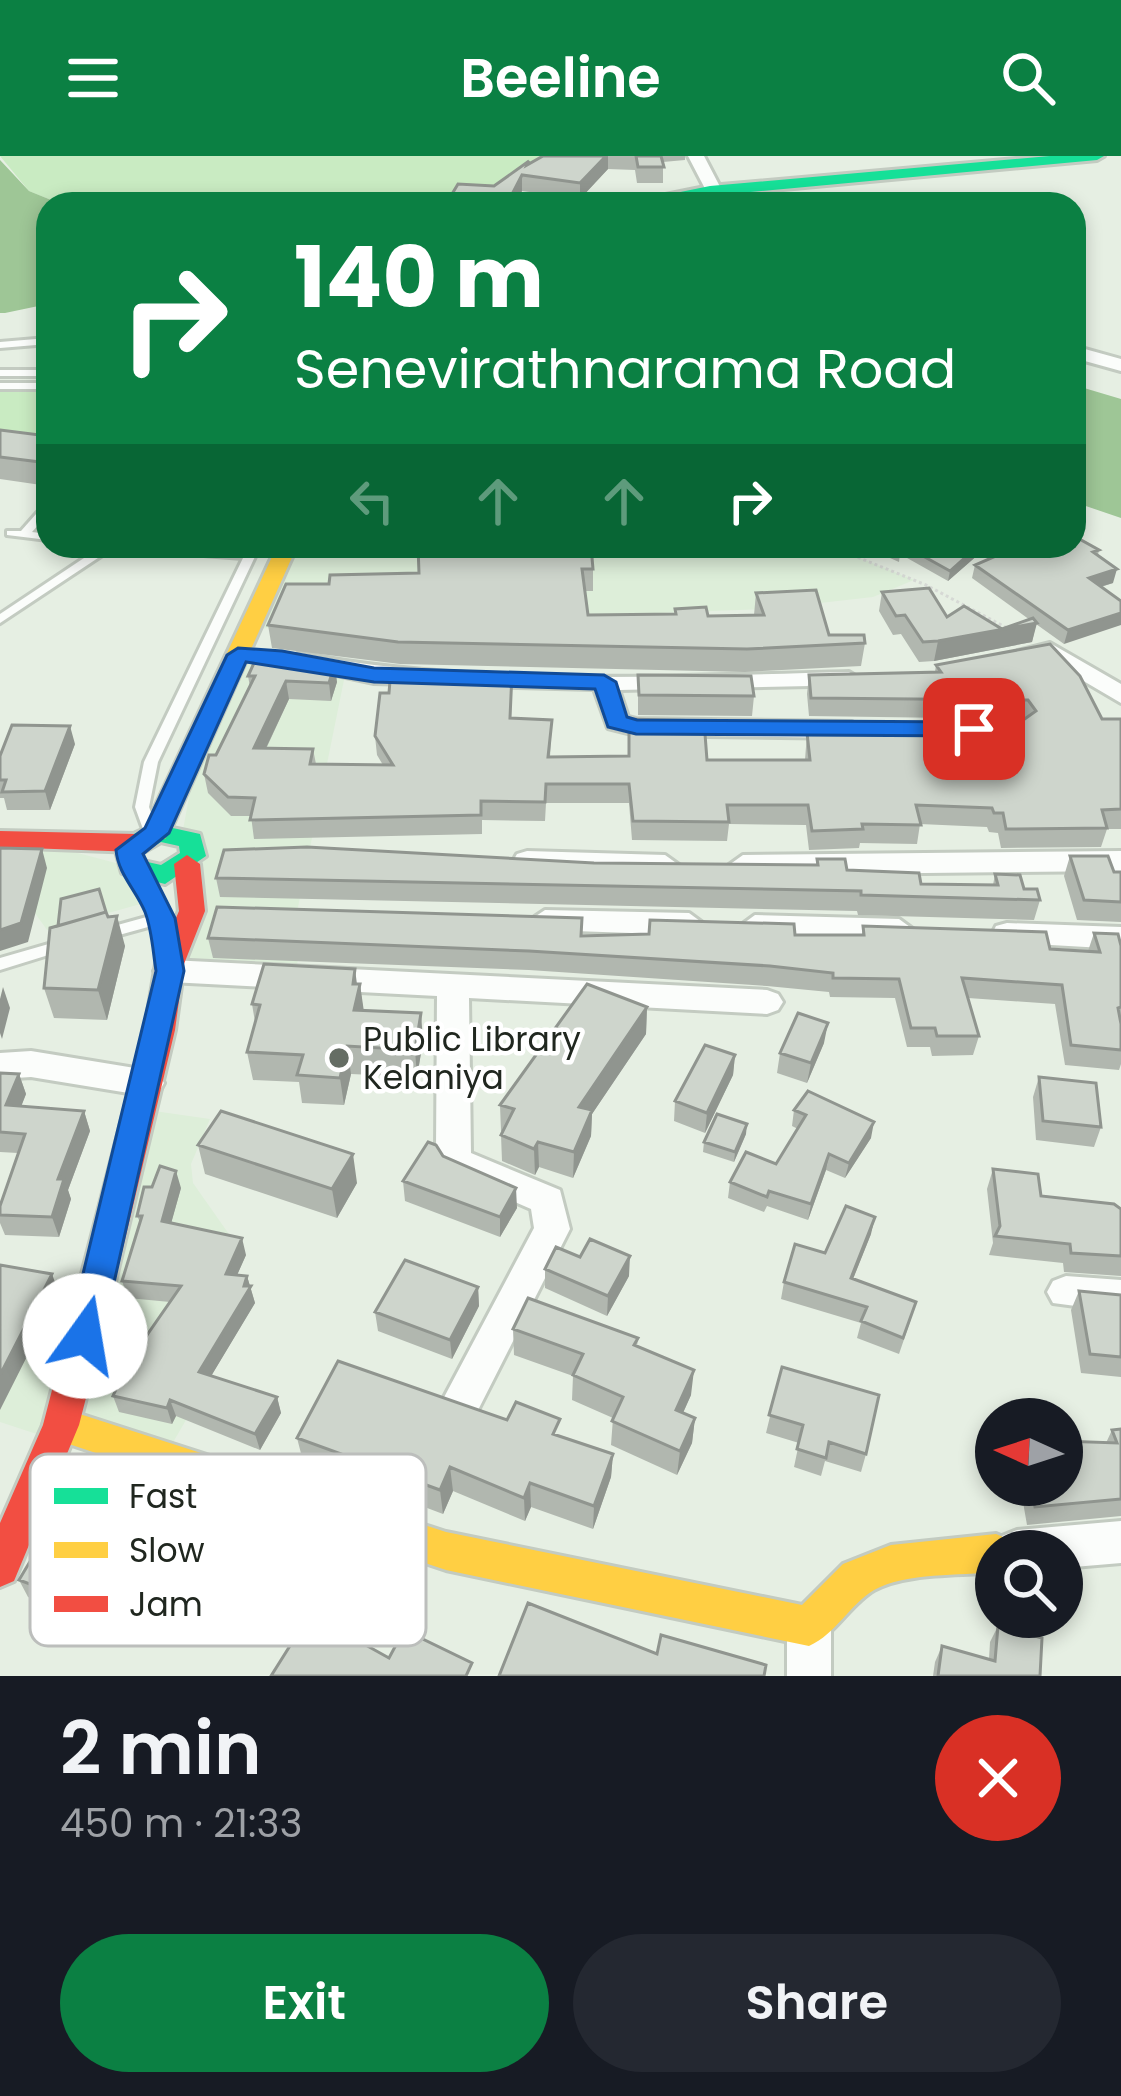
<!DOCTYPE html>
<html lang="en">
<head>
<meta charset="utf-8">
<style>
	body { margin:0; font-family:Poppins,sans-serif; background:#242831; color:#f1f3f6; height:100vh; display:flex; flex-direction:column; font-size:45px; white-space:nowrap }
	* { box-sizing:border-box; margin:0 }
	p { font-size:39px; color:#9ea1a6 }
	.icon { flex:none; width:66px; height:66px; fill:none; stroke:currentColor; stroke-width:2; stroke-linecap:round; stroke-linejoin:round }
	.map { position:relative; height:1520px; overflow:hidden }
	.sheet { display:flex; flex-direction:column; background:#171b24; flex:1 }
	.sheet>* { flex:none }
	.top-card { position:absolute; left:36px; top:36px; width:1050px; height:366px; border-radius:36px; box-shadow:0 6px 18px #0003; background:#0b8043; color:#fff; overflow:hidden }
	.needle { width:78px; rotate:273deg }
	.buttons { position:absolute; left:975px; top:1242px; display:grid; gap:24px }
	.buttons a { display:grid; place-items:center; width:108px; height:108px; border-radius:50%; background:#171b24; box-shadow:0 6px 18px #0003; font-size:60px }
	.pin { position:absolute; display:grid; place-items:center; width:102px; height:102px; color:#fff; margin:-51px; border-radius:24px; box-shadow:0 6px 18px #0006 }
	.me { position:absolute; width:132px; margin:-66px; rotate:13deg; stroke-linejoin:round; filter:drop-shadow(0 0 9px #0008) }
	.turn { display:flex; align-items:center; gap:42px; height:252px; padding:0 60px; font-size:54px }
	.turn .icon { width:156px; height:156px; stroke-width:2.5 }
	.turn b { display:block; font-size:84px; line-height:102px }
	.lanes { display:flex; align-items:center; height:114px; padding:0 60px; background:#0003; justify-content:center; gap:60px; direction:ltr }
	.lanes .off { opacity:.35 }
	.round { display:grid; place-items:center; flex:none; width:126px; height:126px; border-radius:63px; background:#242831 }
	.head { display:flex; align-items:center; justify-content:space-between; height:204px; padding:0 60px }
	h1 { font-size:72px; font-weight:600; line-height:90px }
	.primary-button { display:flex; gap:24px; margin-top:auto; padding:24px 60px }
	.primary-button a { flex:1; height:138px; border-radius:72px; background:#0b8043; color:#fff; font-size:48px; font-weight:600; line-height:138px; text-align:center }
	.primary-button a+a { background:#242831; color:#f1f3f6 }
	header { display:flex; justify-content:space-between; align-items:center; height:156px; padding:0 60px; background:#0b8043; color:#fff; font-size:54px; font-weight:600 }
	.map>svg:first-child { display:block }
</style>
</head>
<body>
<header><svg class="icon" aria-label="menu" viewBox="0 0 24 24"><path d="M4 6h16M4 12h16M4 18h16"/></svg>Beeline<svg class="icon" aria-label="search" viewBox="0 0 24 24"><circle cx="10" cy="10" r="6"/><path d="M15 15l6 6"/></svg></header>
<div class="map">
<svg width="1121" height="1520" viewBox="0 0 1121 1520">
	<rect width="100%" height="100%" fill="#e6efe3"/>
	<!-- built -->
	<path fill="#ddeed9" d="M287,390H830L914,424L873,441L767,453L250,473Z
		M238,499L346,514L297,756L305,757L295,822L170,808L182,679L199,588Z
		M36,686L131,711L155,744L47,774L30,750Z
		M140,953L210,963L191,1008L193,1027L238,1091L211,1221L168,1295L55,1284L0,1266V1167L85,1179Z"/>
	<!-- green -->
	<path fill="#c9ebc2" d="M0,0H562L508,34L452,41L446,48H61L29,35Z
		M0,235H48V285L0,279Z"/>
	<!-- water -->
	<path fill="#9ec696" d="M0,4L29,35L61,48H48V148L5,157H0Z
		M1074,229L1121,243V362L1074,346Z"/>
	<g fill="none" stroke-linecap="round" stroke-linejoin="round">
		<defs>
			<path id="lane" d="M48,182V188L0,192V186Z
				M0,214H48V220H0Z
				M0,227H48V233H0Z
				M48,348V358L32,376L48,378V384L7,379V375H21L44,349Z
				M102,390H116L0,467V458Z
				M118,390H172L246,395L248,390H260L158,606L149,651L157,673L150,678L143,673L135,651L144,606L243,402L124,393Z
				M161,757L166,758L169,762L166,766L101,784L93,779L96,775Z
				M66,783L71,784L74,788L71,792L0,814V802Z"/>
			<path id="street" d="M688,0H704L729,48H713Z
				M1074,190L1121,203V215L1074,202Z
				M1050,487L1121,528V547L1046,503L1027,507L1015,500L1018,495Z
				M299,497C471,531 673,520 849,516L862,524L858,529L619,534L628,561L636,563L852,566L865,574L852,582L636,579L608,572L594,533L374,527L290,509L287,504Z
				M527,695L665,699L679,709L665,719L517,712L513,705L517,698Z
				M1121,695V715L743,719L729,709L743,699Z
				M545,754L689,757L704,768L689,779L545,774L530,764Z
				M755,759L899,763L914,774L899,785L755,781L740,770Z
				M1007,767L1121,771V793L996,786L992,778L996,770Z
				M170,804L767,834L778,838L783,846L778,854L767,858L469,842L471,997L560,1034L570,1073L475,1260L461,1265L447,1260L441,1247L534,1072L531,1053L446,1016L436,994L437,840L170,826L159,823L154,815L159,807Z
				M31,895L147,914L159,918L164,927L159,936L147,940L31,921L0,923V897Z
				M1066,1120L1121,1124V1156L1053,1147L1047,1136L1053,1125Z
				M1121,1365V1407L1062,1412V1395H996L1002,1380L1017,1374Z
				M809,1448L825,1454L831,1470V1520H787V1470L793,1454Z"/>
			<path id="fast" d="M1050,0H1104L1097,4L621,48L710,30Z
				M159,669L200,678L206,700L165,728L122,717L116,695C127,678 141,674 159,669ZM161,686L179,690L180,697L161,709L143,705L142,697Z"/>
			<path id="slow" d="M277,390H297L169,677L165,683H147L143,677Z
				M61,1252L446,1376L802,1449L843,1408L891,1389L996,1378L1010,1384L1014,1395H996V1416C960,1420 906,1416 874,1434C849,1449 836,1478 809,1490L446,1414L48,1281L43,1269L48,1257Z"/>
			<path id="jam" d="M0,675L136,678L149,687L136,696L0,691Z
				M187,699L200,708L205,755L184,808L175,874L102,1180L79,1269L14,1425L0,1431V1367L43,1269L145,874L156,808L179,755L174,708Z"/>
		</defs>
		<!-- lane casing -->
		<use href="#lane" stroke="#c3cbc1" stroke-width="6"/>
		<!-- street casing -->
		<use href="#street" stroke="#c3cbc1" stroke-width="6"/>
		<!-- fast casing -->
		<use href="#fast" stroke="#c3cbc1" stroke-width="6"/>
		<!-- slow casing -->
		<use href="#slow" stroke="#c3cbc1" stroke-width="6"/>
		<!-- jam casing -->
		<use href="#jam" stroke="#c3cbc1" stroke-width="6"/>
		<!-- path -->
		<path stroke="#d6d9d5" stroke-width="3" stroke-dasharray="3 3" stroke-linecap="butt" d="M830,390L926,429L1007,472"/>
		<!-- lane -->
		<use href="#lane" fill="#fbfdfb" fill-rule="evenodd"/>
		<!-- street -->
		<use href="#street" fill="#fbfdfb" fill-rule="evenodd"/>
		<!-- fast -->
		<use href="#fast" fill="#16e098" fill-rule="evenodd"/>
		<!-- slow -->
		<use href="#slow" fill="#ffcf43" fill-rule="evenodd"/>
		<!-- jam -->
		<use href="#jam" fill="#f24e42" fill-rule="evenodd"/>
	</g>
	<!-- wall -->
	<path fill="#b1b7af" d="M543,0H685V4L663,6V27H637L635,14L608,13L580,43L522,35L515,48H446L494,30L529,5V8Z
		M0,274L48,280V330L0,323Z
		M863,390H988L948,425L900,398L899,406Z
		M1099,394L1098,399L1113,427L1101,431L1064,488L1036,468L1032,486L934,505L919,506L901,478L893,479L879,455L882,436L947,461L1002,473L1030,464L972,422L975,409Z
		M593,413V435H585L588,459L675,458V453L708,460L754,459L756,437L829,479L865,487L861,510L745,516L400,508L272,492L268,469L329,428Z
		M936,509L1102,563H1121V673H1107L1101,691L1001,692L998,677L989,676L987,671L920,668L917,688L860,687L859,692L809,694L806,669L729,668L727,685L632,684L629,647H546L545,665L482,664V678L254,683L251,660H231L208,637L204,618L216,599L250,531L248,520L337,526L331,545L289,543L266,593H313L316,608L383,609L377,599L375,580L389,537L512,517L511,562L552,564L550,601L628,600L629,563L707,604H805L807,577H812L814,566L1019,567L1024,563L809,560L807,538L809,519L935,516Z
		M638,519L754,540L752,560L638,559Z
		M75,588L50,654H7L4,642H0V600Z
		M1070,700L1114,716H1121V766L1077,764L1064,720Z
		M817,703L847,714L921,728L993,729L995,718L1024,733L1040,744L1034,764L858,759L857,755L220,741L216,722L594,707L816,709Z
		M108,761L125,790L107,864L54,862L44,832Z
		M863,770L1050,793L1088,795L1094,777L1121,790V908L1119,914L1065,909L1055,848L968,842L979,880L973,899L932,900L930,891H907L895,842L830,841L829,836L767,830L529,814L213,802L208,782L862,779Z
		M360,828L363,855L423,885L417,921L351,918L344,949L302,947L299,926L253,924L247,896L255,866L252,848Z
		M647,851L646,878L592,958L591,980L573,1022L539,1011L535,1019L502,1005L501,979L502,975H501L500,949Z
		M824,887L807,927L777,917L780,897Z
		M735,899L733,919L705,977L674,965L675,945Z
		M0,917L19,918L26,938L21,950L84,955L90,975L68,1034L71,1043L59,1081L5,1079L0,1067V1050L18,997L0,996Z
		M1039,921L1101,971L1094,991L1036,984L1033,941Z
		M794,954L871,982L845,1022L826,1014L808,1064L767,1050L764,1056L728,1042L730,1026L776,1008L798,973L792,970Z
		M746,978L734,1006L703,996L704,986Z
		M198,989L357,1027L337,1062L205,1018Z
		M443,1000L517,1052L500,1081L405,1045L403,1025Z
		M993,1013L1041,1040L1121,1053V1120L1064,1116L1063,1107L989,1099L993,1087L987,1033Z
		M181,1032L171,1067L246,1099L237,1119L247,1120L255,1147L211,1220L277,1241L281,1257L260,1294L176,1260L172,1268L119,1256L113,1240L170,1146L128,1142L122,1125L140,1066L137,1060Z
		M871,1078L853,1123L911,1163L899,1198L857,1182L861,1167L781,1143L784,1126L825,1097Z
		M580,1101L629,1120L607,1160L545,1132V1113Z
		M478,1131L479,1150L452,1203L378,1175L375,1156Z
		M1079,1135L1121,1139V1221L1081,1217L1071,1154Z
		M513,1173L638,1182L637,1191L691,1239L683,1257L695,1262L692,1287L677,1319L611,1289L613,1262L572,1244L573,1220L514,1199Z
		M782,1211L866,1298L861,1316L825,1305L821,1320L794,1311L799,1287L766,1277Z
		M507,1264L613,1298L611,1321L593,1373L531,1351L525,1365L453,1335L443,1358L303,1305L297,1282Z
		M1121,1273V1360L1027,1369L1020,1329H1062L1106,1287L1112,1274Z
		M108,1357L203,1362L163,1434L119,1416L111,1398L123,1378L116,1375Z
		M107,1406L115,1423L92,1465L28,1441L19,1424Z
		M998,1470L1040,1520H933L935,1506L942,1490L989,1503L990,1486Z"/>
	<!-- shaded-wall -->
	<path fill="#90958f" d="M606,0H608V13L580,43V27Z
		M522,19V35L515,48H507Z
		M978,390H988L948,425L950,415Z
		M1117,413L1113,427L1086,435L1089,422Z
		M1121,457V469L1064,488L1068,474Z
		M1037,467L1032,486L934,505L938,485Z
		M335,507L337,526L331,545L329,527Z
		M286,525L289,543L257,611L254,592Z
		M70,570L75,588L50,654L45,635Z
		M42,693L47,712L28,786L0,795V774Z
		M117,760L125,790L107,864L98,834Z
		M355,813L358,836L360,828L364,856L358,882L353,828Z
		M3,831L10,852L2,883L0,877V843Z
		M647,851L646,878L592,958L591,980L573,1022L574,996L579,951Z
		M421,857L423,885L417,921L415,894Z
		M828,867L824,887L807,927L811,907Z
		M347,890L351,918L344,949L340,922Z
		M735,899L733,919L705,977L707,957Z
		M19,918L26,938L14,969L6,949Z
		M84,955L90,975L68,1034L71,1043L59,1081L52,1061L58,1023Z
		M874,966L871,982L845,1022L849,1007Z
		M747,968L746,978L734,1006L735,996Z
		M538,986L539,1011L535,1019L534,993Z
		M353,998L357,1027L337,1062L332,1033Z
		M829,998L826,1014L808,1064L811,1048Z
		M176,1015L181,1032L167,1082L162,1065Z
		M516,1032L517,1052L500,1081V1061Z
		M875,1061L871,1078L847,1138L851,1122Z
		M242,1082L246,1099L230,1135L226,1118Z
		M630,1100L629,1120L607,1160L608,1140Z
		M52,1118L59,1137L0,1254V1219Z
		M247,1120L255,1147L204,1232L199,1216L244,1130Z
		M478,1131L479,1150L452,1203L450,1184Z
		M694,1214L691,1239L673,1279L676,1254Z
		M277,1241L281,1257L260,1294L255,1278Z
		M170,1244L176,1260L172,1268L167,1252Z
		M695,1262L692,1287L677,1319L680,1295Z
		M613,1298L611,1321L593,1373L594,1350Z
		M450,1311L453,1335L443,1358L440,1334Z
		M530,1327L531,1351L525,1365L524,1342Z
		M197,1345L203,1362L163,1434L156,1417Z
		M107,1406L115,1423L92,1465L83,1448Z"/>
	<!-- building -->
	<path fill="#ced5cc" stroke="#90958f" stroke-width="3" d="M543,0H606L580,27L522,19L507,48H446L458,28L494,30L529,5L527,9Z
		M636,0H661L664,11H638Z
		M0,274L48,280V307L0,301Z
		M1074,380L1099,394L1093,396L1117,413L1089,422L1121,445V457L1068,474L975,409L1019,390H1074Z
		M418,390H591L593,413H582L588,459L676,458L675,453L706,451L708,460L764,459L756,437L816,434L829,479H864L865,487L747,493L398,486L268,469L286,428H329L330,419L419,417Z
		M905,390H978L950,415Z
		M929,432L947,461L964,450L1002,473L1033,462L1037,467L938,485L923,486L905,459L896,460L882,436Z
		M1050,488L1080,520L1102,563H1121V653L1102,654L1107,672L1006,673L1003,657H994L992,652L916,649L921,669L862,668L863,673L812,675L808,649H727L729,666L633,665L629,628H546L545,646L481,645V659L250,664L255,642L228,641L204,618L209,599H216L255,520H248L259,496L335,507L329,527L286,525L254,592L313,593L310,608L393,609L375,580L380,537H389L391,513L512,517L510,562L552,564L548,601L629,600V563L704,565L707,604H810L807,577H815L814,566L1019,567L1036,555L1028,544L811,542L809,519L941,516L936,509Z
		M638,519L751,520L754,540L639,539Z
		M12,569L70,570L45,635L2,636L6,624H0V600Z
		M307,691L594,707L818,709L817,703H845L847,714L919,717L921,728L998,729L995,718L1020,719L1024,733H1037L1040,744L861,739V735L216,722L224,694Z
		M0,692L42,693L21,767L0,774Z
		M1070,700H1108L1114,716H1121V746L1084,744Z
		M99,733L106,756L58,770L61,743Z
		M217,751L582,762L581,780L649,778L650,764L794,768L795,779H864L863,770L1046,776L1050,793L1100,796L1094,777L1118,778L1121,790V851L1118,852L1121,868V894L1071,889L1062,829L962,822L979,880H937L935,872H911L899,823L833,822V817L770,810L529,795L208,782Z
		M106,756L108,761L117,760L98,834L44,832L50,772Z
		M264,808L355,813L353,828H360L354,854L421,857L415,894L347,890L340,922L297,919L303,899L247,896L260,849L252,848Z
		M587,828L647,851L579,951L592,954L574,996L538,986L534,993L501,979L514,953L500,949Z
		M798,857L828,867L811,907L780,897Z
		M705,889L735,899L707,957L675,945Z
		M0,917L19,918L6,949L84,955L58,1023H64L52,1061L0,1059V1050L25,978L0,976Z
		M1039,921L1096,927L1101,971L1043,965Z
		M808,935L874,966L849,1007L829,998L811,1048L769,1035L767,1041L730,1026L746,996L776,1008L806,959L794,954Z
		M221,955L353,998L332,1033L198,989Z
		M717,958L747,968L735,996L704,986Z
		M428,986L436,989L443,1000L516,1032L500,1061L403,1025Z
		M160,1010L176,1015L162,1065L242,1082L226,1118L247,1120L244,1130H251L199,1216L277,1241L255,1278L170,1244L167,1252L113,1240L129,1205L181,1130L122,1125L142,1060H137L144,1031H152Z
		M993,1013L1038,1018L1041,1040L1114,1048L1121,1053V1100L1071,1097L1070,1088L995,1080L1000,1070Z
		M846,1050L875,1061L851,1122L916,1146L903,1182L861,1165L867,1151L784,1126L795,1088L825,1097Z
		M590,1083L630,1100L608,1140L545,1113L556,1091L580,1101Z
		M405,1104L478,1131L450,1184L375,1156Z
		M0,1109L52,1118L0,1219Z
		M1079,1135L1121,1139V1201L1090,1198Z
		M528,1142L638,1182L634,1189L694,1214L676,1254L695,1262L680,1295L612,1265L623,1241L573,1219L583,1198L513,1173Z
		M338,1205L507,1264L516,1246L560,1263L553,1278L613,1298L594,1350L530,1327L524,1342L450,1311L440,1334L297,1282Z
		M782,1211L879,1239L866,1298L829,1286L826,1302L797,1293L803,1269L769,1259Z
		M1121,1273V1343L1035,1351L1031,1329H1062V1285L1117,1287L1112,1274Z
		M44,1382L107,1406L83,1448L19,1424Z
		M528,1447L657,1498L661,1479L766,1509L764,1520H499Z
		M310,1458L389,1502L404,1474L472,1507L466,1520H271Z
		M998,1470L1042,1482L1040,1520H938L942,1490L995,1505Z"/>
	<!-- route -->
	<path fill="#1a73e8" stroke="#114b97" stroke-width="3" d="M238,492L282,495L374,512L604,519L616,526L627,561L637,564L974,566L986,573L974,580L636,578L608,571L595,533L374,526L246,506L169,677L143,698L175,762L184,815L102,1180L97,1191L85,1195L73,1191L68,1180L156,815C153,796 152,774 145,756C136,734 118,718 116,694L145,672L227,499Z"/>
	<!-- markers -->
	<circle fill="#656d64" stroke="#fff" stroke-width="4.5" cx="339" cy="902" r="12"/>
	<g text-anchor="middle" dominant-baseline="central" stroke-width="9" stroke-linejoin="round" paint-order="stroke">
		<!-- poi labels -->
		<g font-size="33" fill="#20271f" stroke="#fff" text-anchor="start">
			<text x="363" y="883">Public Library<tspan x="363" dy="38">Kelaniya</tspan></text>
		</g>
	</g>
	<!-- legend -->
	<rect x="30" y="1298" width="396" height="192" rx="18" fill="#fff" stroke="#bcbebc" stroke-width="3"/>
	<rect x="54" y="1332" width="54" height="16" fill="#16e098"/>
	<rect x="54" y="1386" width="54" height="16" fill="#ffcf43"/>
	<rect x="54" y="1440" width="54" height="16" fill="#f24e42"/>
	<g font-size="33" fill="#20271f">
		<text x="129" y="1352">Fast</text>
		<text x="129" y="1406">Slow</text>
		<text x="129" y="1460">Jam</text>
	</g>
</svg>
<div class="buttons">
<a><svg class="needle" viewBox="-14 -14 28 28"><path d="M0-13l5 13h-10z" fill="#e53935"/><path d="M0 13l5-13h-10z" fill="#9ea1a6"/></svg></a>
<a><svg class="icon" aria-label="search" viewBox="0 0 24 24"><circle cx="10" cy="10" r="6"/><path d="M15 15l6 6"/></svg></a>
</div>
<div class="pin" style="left:974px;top:573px;background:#d93025"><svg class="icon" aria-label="arrive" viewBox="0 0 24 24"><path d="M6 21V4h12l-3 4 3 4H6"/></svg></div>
<svg class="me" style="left:85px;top:1180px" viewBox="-20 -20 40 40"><circle r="19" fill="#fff"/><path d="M0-13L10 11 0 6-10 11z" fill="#1a73e8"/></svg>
<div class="top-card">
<div class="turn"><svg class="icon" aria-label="right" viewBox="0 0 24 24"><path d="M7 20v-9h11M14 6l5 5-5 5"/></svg><div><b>140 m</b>Senevirathnarama Road</div></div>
<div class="lanes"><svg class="icon off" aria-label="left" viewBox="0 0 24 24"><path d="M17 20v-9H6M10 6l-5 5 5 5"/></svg><svg class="icon off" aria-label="ahead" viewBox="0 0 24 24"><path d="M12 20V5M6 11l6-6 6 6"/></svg><svg class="icon off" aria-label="ahead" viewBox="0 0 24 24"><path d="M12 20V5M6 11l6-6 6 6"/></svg><svg class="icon" aria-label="right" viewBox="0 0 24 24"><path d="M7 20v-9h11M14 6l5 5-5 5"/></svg></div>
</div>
</div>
<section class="sheet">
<div class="head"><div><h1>2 min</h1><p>450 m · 21:33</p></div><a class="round" style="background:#d93025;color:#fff"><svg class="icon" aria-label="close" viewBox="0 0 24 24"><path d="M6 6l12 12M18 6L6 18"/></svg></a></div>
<div class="primary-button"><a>Exit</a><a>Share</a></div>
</section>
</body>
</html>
